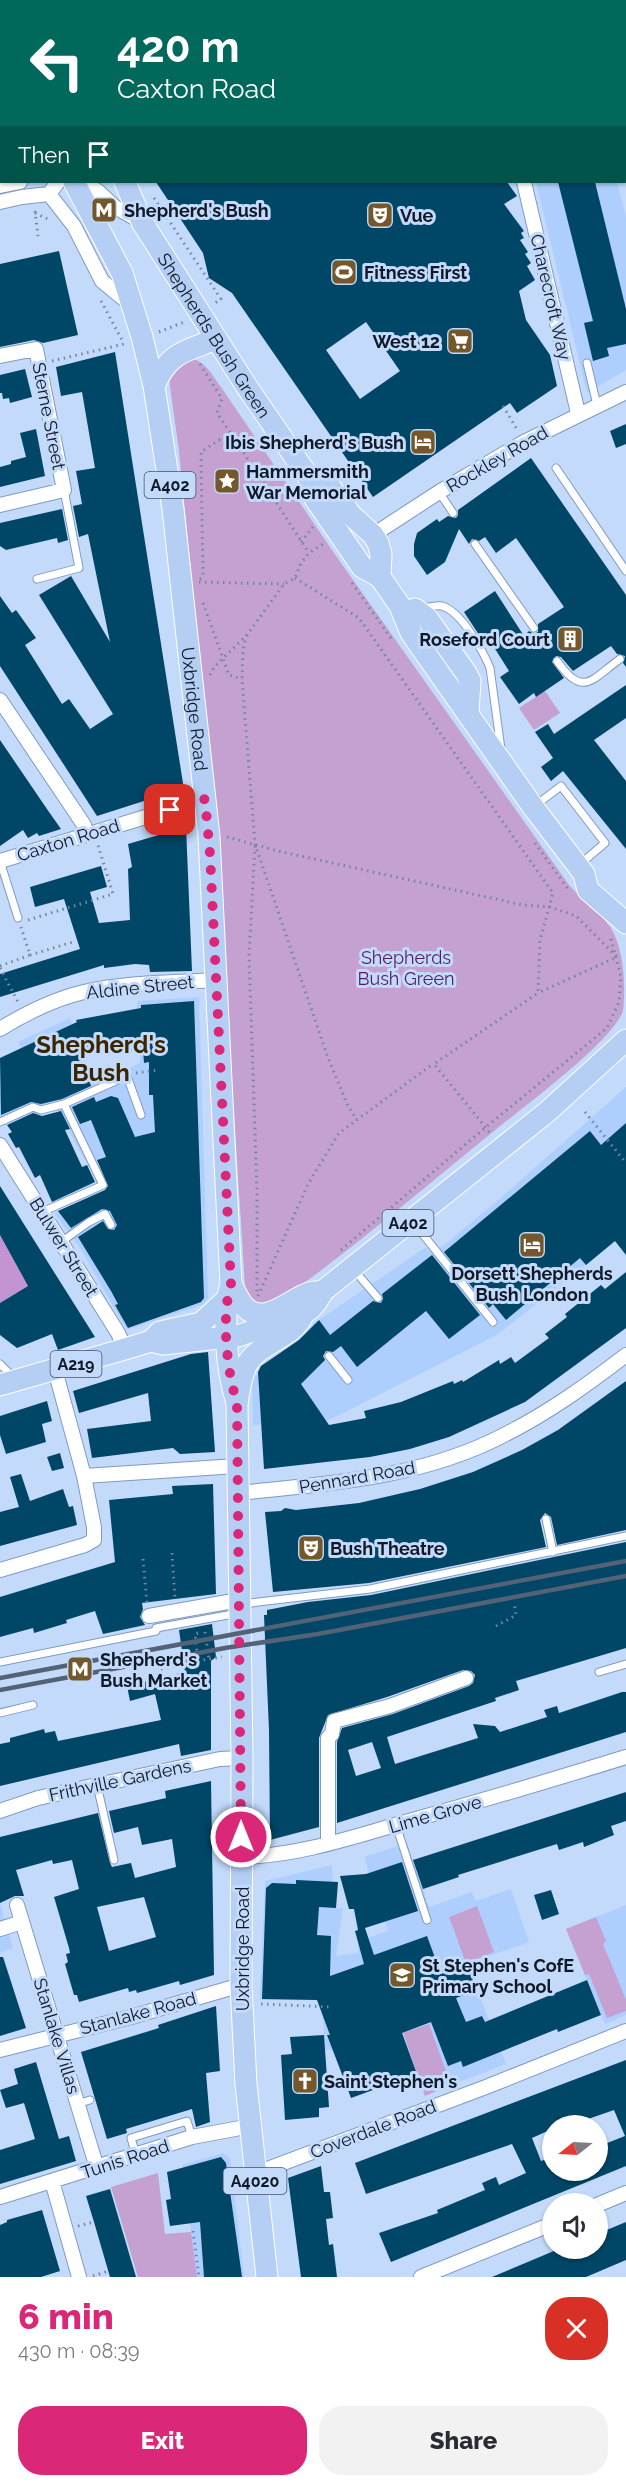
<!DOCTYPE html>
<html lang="en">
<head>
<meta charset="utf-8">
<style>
	body { margin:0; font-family:Raleway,sans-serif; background:#f2f2f3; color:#2b2b33; height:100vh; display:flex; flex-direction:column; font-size:22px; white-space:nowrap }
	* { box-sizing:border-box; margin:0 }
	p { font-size:20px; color:#7c7c81 }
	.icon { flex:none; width:33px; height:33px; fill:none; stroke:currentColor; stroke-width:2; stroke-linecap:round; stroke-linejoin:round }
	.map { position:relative; height:2277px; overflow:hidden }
	.sheet { display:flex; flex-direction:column; background:#fff; flex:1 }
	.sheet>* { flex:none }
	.top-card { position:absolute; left:0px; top:0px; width:627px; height:183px; box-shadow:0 2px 4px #0004; background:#00695c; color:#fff; overflow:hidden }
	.needle { width:39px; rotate:252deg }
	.controls { position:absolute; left:542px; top:2115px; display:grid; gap:12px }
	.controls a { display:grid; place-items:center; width:66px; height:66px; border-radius:50%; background:#fff; box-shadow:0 2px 4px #0004; font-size:30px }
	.pin { position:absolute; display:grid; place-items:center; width:51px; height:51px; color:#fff; margin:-26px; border-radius:12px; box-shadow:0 3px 9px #0006 }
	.me { position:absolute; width:66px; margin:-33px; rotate:0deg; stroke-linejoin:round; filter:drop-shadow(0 0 4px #0008) }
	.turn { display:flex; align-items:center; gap:21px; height:126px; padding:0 18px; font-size:27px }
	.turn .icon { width:78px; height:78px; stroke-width:2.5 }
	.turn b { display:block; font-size:42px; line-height:51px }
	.then { display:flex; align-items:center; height:57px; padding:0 18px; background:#0003; gap:12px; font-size:22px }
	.round { display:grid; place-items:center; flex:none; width:63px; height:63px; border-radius:24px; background:#f2f2f3 }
	.overview { display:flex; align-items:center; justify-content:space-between; height:102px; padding:0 18px }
	h1 { font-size:36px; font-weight:800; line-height:45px; color:#db2777 }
	.button { display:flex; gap:12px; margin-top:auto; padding:12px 18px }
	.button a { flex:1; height:69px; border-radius:24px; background:#db2777; color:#fff; font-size:24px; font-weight:800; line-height:69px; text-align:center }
	.button a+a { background:#f2f2f3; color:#2b2b33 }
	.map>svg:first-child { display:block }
</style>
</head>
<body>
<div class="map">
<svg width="626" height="2277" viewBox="0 0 626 2277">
	<rect width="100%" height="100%" fill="#c3dafb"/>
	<!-- built -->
	<path fill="#aecefd" d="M536,182H617L626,217V370L587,393Z
		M199,997L208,1298L204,1304L127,1330L80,1248L54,1213L125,1181L99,1160H85L57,1110L37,1115L32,1113L3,1126L0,1122V1091L35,1070L18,1042L70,1018L91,1084L140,1063L137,1001Z
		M626,1087V1255L615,1241L497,1335L327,1421L253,1425L252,1379L319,1320L426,1247L433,1254L496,1202Z
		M407,1843L429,1907L472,1892L476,1901L511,1889L529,1942L467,1964L506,2064L451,2085L428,2024L363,2048L325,2050L322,2000H260L265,1881L332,1865L333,1908H343L336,1956L358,1953V1941L388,1931L364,1857Z
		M0,1903L13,1948L0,1953Z
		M626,1905V2015L605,2024L566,1929Z
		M223,2153L230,2158L244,2277H197L182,2165Z"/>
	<!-- green -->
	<path fill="#c4a1d0" d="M189,358C205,360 212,375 221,387L334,553L569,885C581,899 597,909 608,924C624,944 626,986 623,1011C612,1042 523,1107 494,1131C420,1191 347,1254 269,1308L247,1300L245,1286L214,799L179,451L169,379L173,367Z
		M545,691L560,713L534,730L519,708Z
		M477,1906L494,1952L466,1963L449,1917Z
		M596,1917L606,1941L603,1944L626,2000V2011L607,2018L589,1974L585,1975L566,1929Z
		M429,2024L451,2085L425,2096L403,2033Z
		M158,2173L165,2234L191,2232L197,2277H138L111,2187Z"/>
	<!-- forest -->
	<path fill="#c393d3" d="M0,1235L28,1286L0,1303Z"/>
	<!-- building -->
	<path fill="#004667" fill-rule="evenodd" d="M156,182H507L517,196L504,204L524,231L521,233L524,238L520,240L528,252L525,254L531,263L527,266L535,280L519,291L526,320L550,355L557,386L517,413L510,403L373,497L232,293L209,278L203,253ZM366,322L400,371L360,399L326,350Z
		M558,182H595L626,309V344L607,348L609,356L593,361L584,323L593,321Z
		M59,251L78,335L43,343L34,340L0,347V264Z
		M115,352L185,796L146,807L144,801L97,816L0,666V596L12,613L16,610L36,638L25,645L62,704L69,699L90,729L113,714L39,595L71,576L110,642L88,534L79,537L73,506L82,504L76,471L95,468L82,392L61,396L56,367Z
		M25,369L32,397L10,403L9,398L3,399L2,393H0V375Z
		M626,424V444L616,448L610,431Z
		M36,429L45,476L0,487V467L11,464V461L26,457L20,433Z
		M531,458L626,595V667L623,663L625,656L617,654L611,646L573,671L561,657L556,656L552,662L564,678L536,697L534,693L519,704L500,677L509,671L492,644L487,647L464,612L495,591L524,636L529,631L534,634L538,632V624L564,607L516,538L496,553L485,537L479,541L472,539L469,544L459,529L445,562L427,575L414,556V544L417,533L437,519L439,522L448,516L456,518L458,515V510Z
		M62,509L68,540L58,543L57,538L6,550L0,546V523Z
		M626,685V718L594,740L626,781V849L563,771L551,781L541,767L553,758L535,732L548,724L554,734Z
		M0,740L49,812L61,829L39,836L37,833L28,838L23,830L0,846Z
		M186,827L192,971L150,972L149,965L135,964L104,968V965L0,997V974L80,949L64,899L35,907L30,887L101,866L107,887L90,892L99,923L130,920L128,869L132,867L128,844Z
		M194,1001L204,1298L201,1302L128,1328L115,1305L118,1304L111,1291L78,1237L103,1221L108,1229L114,1230L117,1225L110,1211L102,1209L71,1228L58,1211L105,1190L108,1186L97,1160L106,1157L91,1120L80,1124L72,1107L94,1097L96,1102L111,1096L118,1098L135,1137L155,1132L153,1095H149V1062L144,1063L143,1049L113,1054L111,1045L80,1050L91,1086L62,1099L41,1104L31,1102L1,1115L0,1058L77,1022L76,1020L141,1008V1005Z
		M61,1111L70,1129L65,1130L82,1167L87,1165L95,1182L52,1202L40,1175L35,1178L19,1147L16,1148L8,1134L12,1132L7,1125L33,1113L42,1116Z
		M626,1123V1255L615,1241L586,1265L580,1258L506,1320L493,1304L489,1308L444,1252L590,1131L601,1145Z
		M0,1186L54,1272L95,1337L58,1350L52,1334L17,1348L0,1335V1303L28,1286L0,1235Z
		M432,1255L480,1315L449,1339L426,1311L357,1367L341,1346L333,1352L326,1351L323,1356L325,1360L301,1384L329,1425L366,1418L364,1411L401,1402L453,1381L454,1384L462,1380L463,1382L499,1360L500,1364L511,1357L515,1363L549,1338L545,1334L567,1317L565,1314L601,1285L605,1289L626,1272V1328L525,1402L449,1437L410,1449L370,1457L264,1469L258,1372L261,1366L299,1340L319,1320L330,1335L373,1301L381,1303L383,1299L382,1294Z
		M208,1352L215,1452L180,1454L173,1448L92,1458L87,1429L151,1421L148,1393L79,1413L73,1391L191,1354Z
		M626,1381V1530L557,1545L551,1517L545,1513L540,1520L546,1547L369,1583L273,1592L265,1512L281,1511L285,1508L296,1510L359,1503L420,1489L473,1472L522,1450L558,1430Z
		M47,1401L52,1421L42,1424L46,1442L6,1454L0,1435V1416Z
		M60,1453L64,1468L52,1471L47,1457Z
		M21,1474L30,1501L63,1489L69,1507L73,1506L77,1525L0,1546V1512L19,1507L10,1477Z
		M213,1484L216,1594L142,1603L143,1609L140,1617L145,1625L103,1634L95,1611L66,1620L67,1623L34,1633L33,1628L0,1637V1597L115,1562L109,1500L173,1494L172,1486Z
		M626,1542V1648L516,1681L519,1690L495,1698L496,1701L387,1737L395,1764L478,1738L473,1724L495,1726L500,1732L547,1717L544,1710L557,1706L559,1713L622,1692H626V1732L337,1823V1742L342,1728L393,1714L469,1686L473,1683L475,1675L471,1671L463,1670L387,1697L328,1715L319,1738V1827L270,1840L269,1730L264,1615H267V1610L308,1602L371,1595ZM372,1742L381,1768L356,1776L348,1750Z
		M212,1624L216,1657L211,1661V1750L181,1756L179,1744L0,1786V1744L10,1742V1738L44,1729L45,1733L55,1731L58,1741L161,1720L155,1694L130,1701L127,1686L185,1672L179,1630Z
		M211,1781L214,1975L180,1985L179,1981L137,1993L136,1990L129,1992L128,1988L79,2002L77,1995H74L65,1964L68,1962L66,1954L70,1953L69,1948L54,1897L79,1889L72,1860L53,1864L52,1860L16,1870L24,1896H15L0,1903V1837L98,1813L110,1863L112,1867L131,1863L135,1878L176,1867L172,1839L142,1845L138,1827L114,1833L109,1811L166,1798L165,1791ZM144,1897L156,1937L109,1951L97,1907Z
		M626,1792V1821L611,1826L614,1835L584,1847L583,1842L559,1850L557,1844L458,1875L459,1877L423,1889L413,1860Z
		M402,1862L418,1911L365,1928L374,1955L427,1936L441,1974L466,1964L475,1985L462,1990L464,1995L456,1998L466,2022L482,2016L485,2022L587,1980L601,2015L558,2032L557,2029L463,2067L461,2061L448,2066L431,2022L402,2033L417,2074L351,2098L327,2035H330L317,2000L262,1999L266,1888L272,1883L296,1884V1880L338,1882L336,1908L319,1907L317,1935L331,1936L330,1976L364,1964L355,1931L358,1930L354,1909H349L340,1876L366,1874Z
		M551,1890L559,1914L542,1920L534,1895Z
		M0,1957H3L26,2028L0,2036Z
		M216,2006L220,2071L206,2073L210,2122L196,2127L192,2109L126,2129L127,2133L107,2139L81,2052L159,2028L158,2025Z
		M324,2035L329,2107L319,2108V2117L285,2120L281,2055L292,2054L290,2037Z
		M626,2060V2166L391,2262L379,2233L438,2213L437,2210L485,2190L482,2183L496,2177L499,2185L526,2173L512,2144L366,2194L355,2163ZM614,2110L625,2136L597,2147V2170H552V2157L541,2161L532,2138L552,2129V2126H568Z
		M36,2062L59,2139L69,2136L76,2161L0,2184V2150L35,2139L24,2103L6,2108L0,2090L18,2084L14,2069Z
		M221,2157L226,2163L242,2277H204L200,2222L170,2226L166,2200L171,2199L167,2172Z
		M321,2166L324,2192H330L333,2218L326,2219L329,2245L333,2244L337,2277H301L288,2178Z
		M110,2189L136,2277H110L94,2222L86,2196Z
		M42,2210L60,2271L41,2277H0V2225L7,2222V2220Z
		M626,2222V2260L586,2277H492L561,2248H597V2234Z"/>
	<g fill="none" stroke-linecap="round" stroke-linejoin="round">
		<defs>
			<path id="lane" d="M454,0V2
				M409,2V0
				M587,363L597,405
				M556,468L626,571
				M439,492L453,513
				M475,544L534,628
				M37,579L79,568L64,490
				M423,608C429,607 437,605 442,606C461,611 483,651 490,668L501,749
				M557,661C583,698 591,680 620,659
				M536,805L561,786L605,843L579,865
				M0,861L18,918
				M64,1104L127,1076L141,1115
				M0,1122L33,1107L41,1110L64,1104L103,1185L42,1212
				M413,1222L493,1322
				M61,1242L89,1222L105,1214L111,1225
				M354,1270L378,1298
				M329,1356L348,1380
				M0,1364L13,1377
				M546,1519L553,1552
				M242,1604L370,1589L626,1536
				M0,1662L156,1631V1628L239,1613
				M599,1672L626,1664
				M0,1713L33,1705
				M97,1785L114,1860
				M396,1825L427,1920
				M77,2104L90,2100
				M136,2155L131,2138L187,2121L192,2137"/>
			<path id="street" d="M172,0V2
				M479,0V2
				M157,2L159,0
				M239,2L244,0
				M83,182L99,192L115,207L142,222
				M524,182L578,413
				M0,186L20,182
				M49,194L74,226L102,281L130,304
				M0,202L22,197L49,194L58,182
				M0,356L36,349L64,490L0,505
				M373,535L439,492L524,442L626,392
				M0,700L84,825L87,835
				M0,861L205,799
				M0,1029C26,1013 54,999 84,992C126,982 173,983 217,980
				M0,1145L118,1333L125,1349
				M84,1476L237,1466
				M238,1493C328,1484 422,1478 504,1435C548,1413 587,1385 626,1355
				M0,1570L85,1545L94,1540V1527L84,1476L55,1370
				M149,1616L239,1600
				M0,1811L38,1798L97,1785L220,1759L242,1758
				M328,1843V1738L332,1734L334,1721L390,1706L466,1678
				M241,1857C296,1856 350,1838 402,1823C477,1802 552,1780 626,1757
				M17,1905L97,2168
				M0,1929L22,1922
				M0,2050L131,2017L241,1985
				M254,2174L486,2087L626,2031
				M52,2181L79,2277
				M0,2197L192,2137L251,2126
				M597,2205L626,2193
				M421,2277L552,2224"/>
			<g id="primary">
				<path id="s1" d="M74,182L122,273L142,337L154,386L173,509L209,836L231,1284C221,1315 227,1372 237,1403"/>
				<path id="s2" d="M125,182L142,222L247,387L314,485V497L362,567L380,577L400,606L411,633L533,807L584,874L588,890L626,923"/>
				<path d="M154,386C169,352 184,352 216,339"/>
				<path d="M314,485L330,487L351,515L373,535L378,543L381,554L380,577"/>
				<path d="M415,609L427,618L466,673L470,681L468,712"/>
				<path d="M231,1284C235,1291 238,1299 243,1305C262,1329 290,1299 309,1293C313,1292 318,1292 323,1291"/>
				<path d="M151,1341L163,1344L238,1336L294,1316C309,1314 316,1304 323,1291L547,1112L626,1040"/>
				<path d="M0,1385L125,1349L151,1341L160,1332L201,1323L225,1301"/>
				<path d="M267,2277L246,2084L241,1985L242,1758L237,1403C239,1391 241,1377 246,1366C258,1342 293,1339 303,1315"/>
			</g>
			<path id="highway" d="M57,2V0
				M0,88L2,87"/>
		</defs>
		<!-- lane casing -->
		<use href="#lane" stroke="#809ac0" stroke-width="9"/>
		<!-- street casing -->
		<use href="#street" stroke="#809ac0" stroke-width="16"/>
		<!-- primary casing -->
		<use href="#primary" stroke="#fff" stroke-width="23"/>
		<!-- highway casing -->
		<use href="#highway" stroke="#fff" stroke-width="28"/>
		<!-- path -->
		<path stroke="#75869f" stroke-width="3" stroke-dasharray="1.5 4.5" stroke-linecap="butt" d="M86,0V2
			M0,125L2,126
			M154,198L221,299L215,303
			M35,211L38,236
			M35,213L50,220
			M101,301L122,340
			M159,332L184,322
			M52,361L124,344
			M200,364L222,399L217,413L238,444
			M503,406L518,431
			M301,542L313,527
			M295,578L359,618L553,893L540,940L538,993L434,1064L491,1134
			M200,579L203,577L201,452L219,440L238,444L309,553
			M199,582L284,584
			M352,583L393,641
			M203,603L229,675L242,679
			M247,635L243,649L242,679L255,844L327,1055L347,1104L357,1120
			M210,675L215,666L247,635L284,584L295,578L301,563L309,553L323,544
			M227,837L278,851L523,905L550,907L576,916L617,957L538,993
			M535,843L568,889
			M255,846L249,956L257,1190V1292
			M28,920L113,894L98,845
			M30,955L73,942
			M0,966L30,955L21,927
			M0,968L19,1004
			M136,1073L158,1070
			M585,1112L626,1163
			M341,1250L486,1127L607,1028L619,1002L621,977L610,935
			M258,1296L308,1184L339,1133L433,1064
			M172,1553L175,1598
			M143,1559L147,1603
			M496,1626L516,1615L514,1602
			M205,1632L209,1659
			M198,1633L195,1634L198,1661L222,1657
			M161,1669L198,1661
			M261,2004L331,2007
			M78,2226L94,2222
			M193,2231L199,2277
			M93,2276L109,2271"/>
		<!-- lane -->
		<use href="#lane" stroke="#fff" stroke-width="7"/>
		<!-- street -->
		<use href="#street" stroke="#fff" stroke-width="14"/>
		<!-- primary -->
		<use href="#primary" stroke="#b5cff4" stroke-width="21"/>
		<!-- highway -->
		<use href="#highway" stroke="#84afec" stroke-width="26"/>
		<!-- rail -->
		<path stroke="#536277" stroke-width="4.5" d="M0,1678L626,1561
			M0,1690L225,1648L318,1634L626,1576"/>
	</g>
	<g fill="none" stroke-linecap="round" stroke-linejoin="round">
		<!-- route -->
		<path stroke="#db2777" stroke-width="10" stroke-dasharray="0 18" d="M170,810L205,799L210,854L231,1284C221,1316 227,1372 237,1403L241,1837"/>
	</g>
	<!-- icons -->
	<defs>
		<symbol id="metro-square" viewBox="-11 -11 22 22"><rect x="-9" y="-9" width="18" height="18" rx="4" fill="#74582b" stroke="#c3dafb"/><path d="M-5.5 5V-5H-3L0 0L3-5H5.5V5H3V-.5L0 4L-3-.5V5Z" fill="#fff"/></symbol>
		<symbol id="theatre-square" viewBox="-11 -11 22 22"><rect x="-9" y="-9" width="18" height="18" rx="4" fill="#74582b" stroke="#c3dafb"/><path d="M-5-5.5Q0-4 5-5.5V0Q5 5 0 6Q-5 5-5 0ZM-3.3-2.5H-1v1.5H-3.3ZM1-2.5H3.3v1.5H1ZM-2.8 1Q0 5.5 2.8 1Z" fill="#fff"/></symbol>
		<symbol id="stadium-square" viewBox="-11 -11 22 22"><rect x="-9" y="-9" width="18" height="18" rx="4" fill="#74582b" stroke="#c3dafb"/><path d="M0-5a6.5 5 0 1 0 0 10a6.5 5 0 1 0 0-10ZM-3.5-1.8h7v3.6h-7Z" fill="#fff"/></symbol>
		<symbol id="supermarket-square" viewBox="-11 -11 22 22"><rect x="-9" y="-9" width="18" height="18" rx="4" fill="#74582b" stroke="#c3dafb"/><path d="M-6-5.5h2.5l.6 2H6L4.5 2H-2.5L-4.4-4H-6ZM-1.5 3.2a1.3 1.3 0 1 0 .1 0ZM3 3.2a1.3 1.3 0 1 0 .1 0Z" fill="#fff"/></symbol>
		<symbol id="hotel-square" viewBox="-11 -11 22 22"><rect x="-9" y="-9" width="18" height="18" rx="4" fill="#74582b" stroke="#c3dafb"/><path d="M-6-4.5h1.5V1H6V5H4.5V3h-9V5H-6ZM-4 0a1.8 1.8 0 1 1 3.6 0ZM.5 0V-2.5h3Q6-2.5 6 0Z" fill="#fff"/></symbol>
		<symbol id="sight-square" viewBox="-11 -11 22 22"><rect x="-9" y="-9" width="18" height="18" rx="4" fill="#74582b" stroke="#c3dafb"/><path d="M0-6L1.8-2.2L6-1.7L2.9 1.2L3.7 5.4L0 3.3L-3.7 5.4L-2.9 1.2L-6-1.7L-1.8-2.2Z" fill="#fff"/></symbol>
		<symbol id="building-square" viewBox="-11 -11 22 22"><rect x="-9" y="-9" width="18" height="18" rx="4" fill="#74582b" stroke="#c3dafb"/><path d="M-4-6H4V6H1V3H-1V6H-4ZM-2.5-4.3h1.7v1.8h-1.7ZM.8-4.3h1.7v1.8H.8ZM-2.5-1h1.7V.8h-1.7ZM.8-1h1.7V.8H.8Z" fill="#fff"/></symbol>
		<symbol id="school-square" viewBox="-11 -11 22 22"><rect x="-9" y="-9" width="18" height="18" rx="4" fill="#74582b" stroke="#c3dafb"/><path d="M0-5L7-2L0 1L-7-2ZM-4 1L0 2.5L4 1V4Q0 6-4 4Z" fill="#fff"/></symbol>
		<symbol id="church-square" viewBox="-11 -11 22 22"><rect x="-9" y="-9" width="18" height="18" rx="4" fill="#74582b" stroke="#c3dafb"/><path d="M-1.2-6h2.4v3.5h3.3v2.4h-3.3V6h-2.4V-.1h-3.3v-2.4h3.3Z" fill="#fff"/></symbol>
	</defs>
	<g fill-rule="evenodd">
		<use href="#metro-square" x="89" y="195" width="30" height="30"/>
		<use href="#theatre-square" x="365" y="200" width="30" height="30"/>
		<use href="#stadium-square" x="329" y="257" width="30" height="30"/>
		<use href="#supermarket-square" x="445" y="326" width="30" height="30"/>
		<use href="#hotel-square" x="408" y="427" width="30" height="30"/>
		<use href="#sight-square" x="212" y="466" width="30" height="30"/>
		<use href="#building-square" x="555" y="624" width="30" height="30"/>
		<use href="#hotel-square" x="517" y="1230" width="30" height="30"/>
		<use href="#theatre-square" x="296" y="1533" width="30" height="30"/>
		<use href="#metro-square" x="65" y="1654" width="30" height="30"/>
		<use href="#school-square" x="387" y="1960" width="30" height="30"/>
		<use href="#church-square" x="290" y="2066" width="30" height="30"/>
	</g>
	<g text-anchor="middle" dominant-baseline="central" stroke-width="6" stroke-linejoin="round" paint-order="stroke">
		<!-- shield labels -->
		<g fill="#c3dafb" stroke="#455367" stroke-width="1.5">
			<rect x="144.5" y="472" width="51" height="26" rx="4.5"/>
			<rect x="382.5" y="1210" width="51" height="26" rx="4.5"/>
			<rect x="50.5" y="1351" width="51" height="26" rx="4.5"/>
			<rect x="223.5" y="2168" width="63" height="26" rx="4.5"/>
		</g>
		<g font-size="16" font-weight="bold" fill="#0f1927">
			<text x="170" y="485">A402</text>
			<text x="408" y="1223">A402</text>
			<text x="76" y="1364">A219</text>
			<text x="255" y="2181">A4020</text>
		</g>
		<!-- poi labels -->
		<g font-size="18" font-weight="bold" fill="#0f1927" stroke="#c3dafb" text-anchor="start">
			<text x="124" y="210">Shepherd's Bush</text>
			<text x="400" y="215">Vue</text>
			<text x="364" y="272">Fitness First</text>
			<text x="440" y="341" text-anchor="end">West 12</text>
			<text x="404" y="442" text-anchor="end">Ibis Shepherd's Bush</text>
			<text x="246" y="471">Hammersmith<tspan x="246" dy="21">War Memorial</tspan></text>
			<text x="550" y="639" text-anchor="end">Roseford Court</text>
			<text x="532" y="1273" text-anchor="middle">Dorsett Shepherds<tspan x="532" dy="21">Bush London</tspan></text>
			<text x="330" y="1548">Bush Theatre</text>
			<text x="100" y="1659">Shepherd's<tspan x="100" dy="21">Bush Market</tspan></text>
			<text x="422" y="1965">St Stephen's CofE<tspan x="422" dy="21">Primary School</tspan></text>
			<text x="324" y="2081">Saint Stephen's</text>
		</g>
		<!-- street labels -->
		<g font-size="18" fill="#0f1927" stroke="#c3dafb">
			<text transform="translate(551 297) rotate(77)">Charecroft Way</text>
			<text stroke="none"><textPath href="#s2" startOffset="178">Shepherds Bush Green</textPath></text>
			<text transform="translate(49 416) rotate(79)">Sterne Street</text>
			<text transform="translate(497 459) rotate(-30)">Rockley Road</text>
			<text stroke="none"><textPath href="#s1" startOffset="546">Uxbridge Road</textPath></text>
			<text transform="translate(68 840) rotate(-17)">Caxton Road</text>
			<text transform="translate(140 987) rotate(-6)">Aldine Street</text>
			<text transform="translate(64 1247) rotate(58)">Bulwer Street</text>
			<text transform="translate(357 1477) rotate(-10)">Pennard Road</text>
			<text transform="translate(120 1780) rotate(-12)">Frithville Gardens</text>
			<text transform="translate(435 1814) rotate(-16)">Lime Grove</text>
			<text transform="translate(242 1949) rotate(-90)">Uxbridge Road</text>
			<text transform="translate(138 2013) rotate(-15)">Stanlake Road</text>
			<text transform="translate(57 2036) rotate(73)">Stanlake Villas</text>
			<text transform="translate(373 2129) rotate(-21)">Coverdale Road</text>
			<text transform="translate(125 2159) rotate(-18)">Tunis Road</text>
		</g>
		<!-- park labels -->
		<g font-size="18" fill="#551a66" stroke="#c3dafb">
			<text x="406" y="957">Shepherds<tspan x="406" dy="21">Bush Green</tspan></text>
		</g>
		<!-- district labels -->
		<g font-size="24" font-weight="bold" fill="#3a2500" stroke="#c3dafb">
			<text x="101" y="1044">Shepherd's<tspan x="101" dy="28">Bush</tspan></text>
		</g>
	</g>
</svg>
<div class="controls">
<a><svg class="needle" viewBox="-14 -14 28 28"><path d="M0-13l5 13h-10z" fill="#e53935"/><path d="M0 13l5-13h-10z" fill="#7c7c81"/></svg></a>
<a><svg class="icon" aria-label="sound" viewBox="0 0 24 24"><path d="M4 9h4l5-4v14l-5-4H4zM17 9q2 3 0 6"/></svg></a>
</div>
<div class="pin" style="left:170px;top:810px;background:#d93025"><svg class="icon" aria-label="arrive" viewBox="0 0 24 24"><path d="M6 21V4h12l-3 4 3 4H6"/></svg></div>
<svg class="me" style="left:241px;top:1837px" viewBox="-20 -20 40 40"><circle r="17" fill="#db2777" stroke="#fff" stroke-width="3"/><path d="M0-11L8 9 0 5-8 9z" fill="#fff"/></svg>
<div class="top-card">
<div class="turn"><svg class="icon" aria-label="left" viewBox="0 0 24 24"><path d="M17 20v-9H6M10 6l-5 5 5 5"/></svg><div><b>420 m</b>Caxton Road</div></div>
<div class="then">Then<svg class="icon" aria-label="arrive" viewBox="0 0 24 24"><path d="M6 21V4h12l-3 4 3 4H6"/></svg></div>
</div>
</div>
<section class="sheet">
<div class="overview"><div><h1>6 min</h1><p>430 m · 08:39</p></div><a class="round" style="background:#d93025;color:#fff"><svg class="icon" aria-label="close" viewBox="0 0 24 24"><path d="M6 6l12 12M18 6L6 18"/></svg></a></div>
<div class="button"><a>Exit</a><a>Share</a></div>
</section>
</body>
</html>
